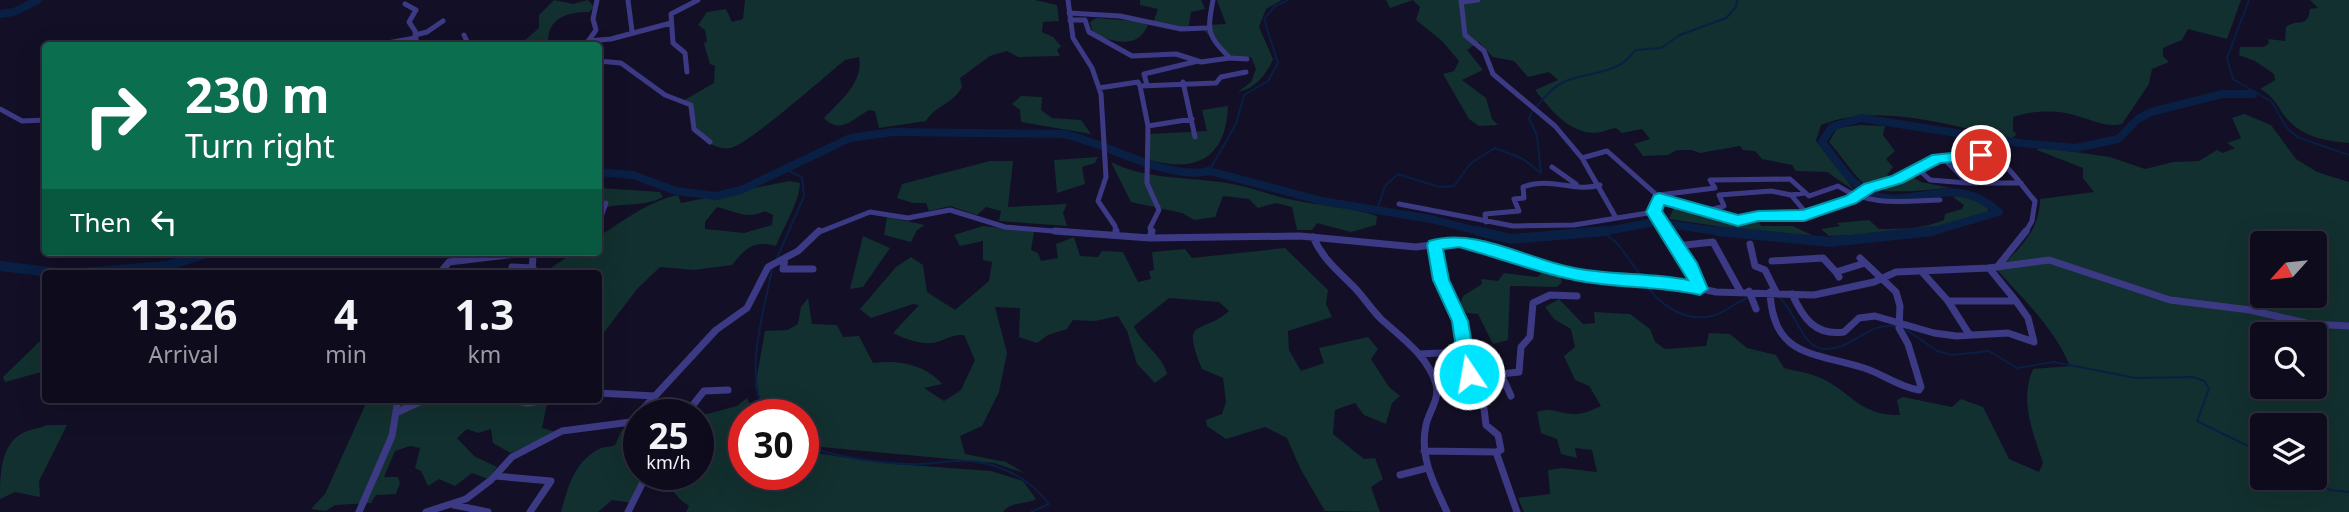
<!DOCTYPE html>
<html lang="en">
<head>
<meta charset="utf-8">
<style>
	body { margin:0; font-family:"Noto Sans",sans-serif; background:#171425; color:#f1f3f6; height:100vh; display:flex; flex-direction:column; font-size:26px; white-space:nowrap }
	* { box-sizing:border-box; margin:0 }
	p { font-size:23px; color:#9b9ba3 }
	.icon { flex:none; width:38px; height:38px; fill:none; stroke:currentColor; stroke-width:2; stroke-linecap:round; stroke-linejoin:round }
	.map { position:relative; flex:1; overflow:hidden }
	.panel { position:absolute; left:42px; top:270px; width:560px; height:133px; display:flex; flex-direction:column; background:#0e0b1c; border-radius:7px; box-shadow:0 7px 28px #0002,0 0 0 2px #2e2b3b }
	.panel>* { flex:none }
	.hud { position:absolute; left:42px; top:42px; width:560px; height:214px; border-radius:7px; box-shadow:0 7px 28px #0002,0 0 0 2px #2e2b3b; background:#0b6e4f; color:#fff; overflow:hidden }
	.needle { width:46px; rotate:243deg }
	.controls { position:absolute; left:2250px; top:231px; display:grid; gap:14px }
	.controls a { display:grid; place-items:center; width:77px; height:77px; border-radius:7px; background:#0e0b1c; box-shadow:0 7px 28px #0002,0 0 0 2px #2e2b3b; font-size:35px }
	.speed { position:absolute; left:623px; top:399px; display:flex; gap:14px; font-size:35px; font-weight:700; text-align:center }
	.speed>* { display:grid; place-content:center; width:91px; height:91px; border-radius:50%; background:#0e0b1c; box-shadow:0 7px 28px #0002,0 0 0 2px #2e2b3b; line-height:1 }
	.speed small { font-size:18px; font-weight:400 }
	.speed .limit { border:10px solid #d22; background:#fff; color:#111 }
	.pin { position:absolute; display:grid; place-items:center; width:60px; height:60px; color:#fff; margin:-30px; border:4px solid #fff; border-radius:50%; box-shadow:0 2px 7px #0007 }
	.me { position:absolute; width:77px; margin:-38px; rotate:348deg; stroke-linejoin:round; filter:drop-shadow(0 0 5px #0008) }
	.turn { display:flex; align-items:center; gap:24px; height:147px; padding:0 28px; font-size:32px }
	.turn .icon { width:91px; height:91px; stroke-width:2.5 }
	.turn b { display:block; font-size:49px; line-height:60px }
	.then { display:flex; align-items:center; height:66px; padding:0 28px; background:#0003; gap:14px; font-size:26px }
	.eta { display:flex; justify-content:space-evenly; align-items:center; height:119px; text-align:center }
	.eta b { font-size:42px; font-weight:700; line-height:49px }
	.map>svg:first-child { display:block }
</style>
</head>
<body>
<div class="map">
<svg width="2349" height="512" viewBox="0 0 2349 512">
	<rect width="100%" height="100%" fill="#130f26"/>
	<!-- green -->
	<path fill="#12302f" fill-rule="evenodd" d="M554,0L573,4L588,0L594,7L589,12C568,12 548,17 548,42L525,45L524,41L539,28V15Z
		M745,0H1035L1057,5L1059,21L1043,22L1042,32L1053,37L1061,46L1057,50L1060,56L1018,57L1007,51L990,56L960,78L962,87C953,104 936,105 926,121L879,128L875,111L869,110C853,119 840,135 824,118C840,101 864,82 859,57L845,60C824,77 750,143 731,148C717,151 702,139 692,131L688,106L681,102L714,83L715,66L710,64L704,44L707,41L705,30L698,25L707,12L726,9L732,22L743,19Z
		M1140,0H1201L1205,9L1191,12L1188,30L1153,23L1158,9L1140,5Z
		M1217,0H1282L1266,9L1259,27L1273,59C1267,74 1255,89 1238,92L1251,82L1256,69L1251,57H1228L1203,29H1207L1208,25L1226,24Z
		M1386,0H2241L2227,39L2188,29L2182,40L2163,48V56L2169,62L2152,69L2149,84L2122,124C2106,128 2090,119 2074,115C2054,109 2031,111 2013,117V131L2017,134L2012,138C1952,127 1880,101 1821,125L1816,141L1855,191L1827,172L1796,171L1792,165L1762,159L1755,151L1743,150L1740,146L1700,153L1692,150H1677L1668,155L1643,156L1634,144L1650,139L1642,129L1622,133L1616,128C1608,129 1601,133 1594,133C1568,132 1550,109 1535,90L1558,80L1549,72L1528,77L1514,61L1493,57L1479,42L1467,50L1483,70L1462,80L1486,98L1492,119L1498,125L1479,126L1469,119L1443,74L1454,71L1459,61L1442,41L1416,20L1420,7L1413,0L1390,8Z
		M2310,0H2349V143C2323,141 2299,136 2283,114C2276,103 2272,95 2260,89L2275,80L2274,74L2255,61L2239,55L2240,47H2264L2269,43L2268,39L2285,41L2286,27C2297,18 2308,29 2310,9L2318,8Z
		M1096,18L1149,22C1140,50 1114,43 1093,33L1090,22Z
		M1021,96L1042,97L1041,110L1052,118L1081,120L1091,134L1021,122L1020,110L1012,104Z
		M1228,106C1226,158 1197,173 1150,160V134L1207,131L1202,110Z
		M2244,114L2271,125L2296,159L2317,172L2349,182V512H1524L1518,498L1550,494L1548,470L1562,468L1597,472L1592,450L1575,448L1577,458L1561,454L1557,439L1541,433L1537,412C1555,407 1556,413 1572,414C1582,415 1592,410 1601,406L1589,386L1575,380L1564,356L1575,347L1571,329L1554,319L1545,307L1559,299L1583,324L1595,323L1594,312L1630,314L1650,329L1655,342L1665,349L1706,346L1709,333L1730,334L1747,348L1776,355L1784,368C1794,371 1806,372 1816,376C1849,388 1857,416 1900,415L1897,400L1903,397L1952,407L1961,399L1983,407L2009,459L2039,472L2043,463C2033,432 2019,401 2033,369L2070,366C2053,327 2025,301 1997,270C2018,250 2040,231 2040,199L2094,192L2083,178V168L2037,150L2039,147L2110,157L2145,169L2173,162L2199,161L2217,150L2223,153L2235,148L2227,143L2241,138L2232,118ZM2263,243H2315V296H2263ZM2263,334H2315V387H2263ZM2263,425H2315V478H2263Z
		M1860,125L1885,126L1883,135L1895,151L1886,159L1893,167L1887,175L1898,182L1912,177L1921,182L1950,188C1929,189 1880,197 1864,184C1851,172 1841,155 1829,142L1837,128Z
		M1098,157L1095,163L1082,167L1085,184L1057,193L1054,160Z
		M990,161H1013L1008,207L1067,204L1063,213L1067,226L999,221L1001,211L986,207L977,215L950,206L929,211L926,203H913L897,198L902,184Z
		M1111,162C1144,179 1184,177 1220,182C1246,185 1268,195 1293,200C1321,206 1350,207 1377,216L1376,225L1351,232L1317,223L1312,230H1297L1292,207L1276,203L1258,208L1249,199L1223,196L1215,217L1194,220L1182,213L1131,202Z
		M789,181L800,183C799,203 784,226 776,246C753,240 746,248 732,265L694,270L660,267L637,289L599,339L598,273H543L575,252H598L599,236C624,221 648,201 678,195L681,203ZM717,207C736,211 745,220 765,211L773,215L772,225L744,233L705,229V222Z
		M599,188L660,192L663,197C643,208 620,202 599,209Z
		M1961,195L1984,202L1990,208L1986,213L1917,232L1829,236L1821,229L1840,226L1837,223L1869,220L1879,229C1901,229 1922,229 1944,220L1945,214L1962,209L1964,205L1953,197Z
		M1674,207L1734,222L1759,220L1761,226H1793L1814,236L1769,234L1669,219Z
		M887,217L925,225L917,230L911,242L884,235Z
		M983,226L1034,232L1031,250L1038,253L1041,261L1058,258L1056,244L1074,237L1080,256L1098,257L1102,251L1123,252L1138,282L1151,279L1149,271L1154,270L1152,252L1185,249L1192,258L1285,248L1328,290L1326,304L1332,317L1288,331L1289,350L1301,371L1324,363L1319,348L1368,337L1378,349L1371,359L1389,387L1400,396L1392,403L1386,424L1364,415L1355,403L1335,410L1333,434L1364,459L1375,458L1383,479L1371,487L1380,512L1325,511L1300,468L1287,438L1265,427L1226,439L1207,426L1206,420L1222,414L1226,402L1223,378L1202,369C1180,315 1201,336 1229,311L1219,302L1169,298L1134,326C1141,344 1162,354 1167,374L1155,383L1137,364L1127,331L1118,316L1095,321L1073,320L1067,329L1048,335L1037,343L1019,337L1020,308L995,307L1007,353L999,392L982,426L960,436L965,454L1006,462L1024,473L994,463L821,447L803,441V415H768L755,387L765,331L787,330L798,324L801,307L808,298L812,324L837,325L843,337L859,336L873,363C899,360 924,364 942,384L924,388L944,401L961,390L975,360L964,335C950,334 943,342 931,343C918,344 905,339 893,333L919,305L913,304L871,318L860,309L896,267L911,257L923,265L927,292L955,310L989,281L992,262L983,260V241L960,246L954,235Z
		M863,236L890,248L863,287L850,289Z
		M1546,270L1559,274L1562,282L1557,287L1510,286L1508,340L1493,344L1478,314L1467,313L1460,305L1463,296L1482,284L1481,279L1498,281L1504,273L1537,277Z
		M39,342L45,343V371L5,382L3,377Z
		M747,398L754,415H744V474H803V451L882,463L991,471L1023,481L1036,499C1025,505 1011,501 1003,512H686L689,506C678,500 673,489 663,481L665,474H698V454L701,451L698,422L703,415L737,406Z
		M368,399H548L542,428L556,432L511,453L493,443L491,429L478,433L467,429L457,438L474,456L497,467L488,479L472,473L455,486L439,479L428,486L421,471L415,468L420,448L410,446L395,451L384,477H398L400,483L396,494L376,495L371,503L335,505L326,511L311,509L325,494Z
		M639,418V474H644L632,503L612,500L598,512H561C568,487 574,462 599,449C604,446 609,448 615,445L622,430Z
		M47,425H67L39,481L40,497L15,492L0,499C0,477 0,446 21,434C29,429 38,429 47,425Z"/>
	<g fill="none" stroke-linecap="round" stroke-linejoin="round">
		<!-- stream -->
		<path stroke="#0a1f44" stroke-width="2" d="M2249,0L2227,58L2233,79L2272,102L2286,127L2297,137L2349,155
			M1537,106C1546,96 1553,86 1566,81C1591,71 1619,75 1635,50L1661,48L1680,35L1726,18L1736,7L1737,0
			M1209,171L1236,124L1244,95L1268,81L1278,63L1264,19L1275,6L1288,0
			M1377,210L1385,186L1398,174L1439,187L1454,186L1471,163L1495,148L1523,159L1541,173L1537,136L1529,118L1533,110
			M1603,232L1617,243L1642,277
			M777,258L804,196L802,177L784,169
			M1644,282C1659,305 1686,324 1715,315C1728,311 1737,301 1750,297
			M1779,297C1795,310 1802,348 1824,349C1851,351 1867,322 1895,326
			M1904,328L1937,351L1952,355L1989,351L2017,368L2054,362L2136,378L2193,377L2204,381L2209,389L2197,421L2248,446L2263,445
			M764,415C745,367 763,317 772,269
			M803,445C838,457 874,463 910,464C925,465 939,462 954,461C991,459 1026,474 1049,504L1031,512
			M2315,478L2330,490L2349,492"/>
		<!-- river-far1 -->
		<path stroke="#0a1f44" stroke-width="8" d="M0,14L14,12L38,0
			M598,172L633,175L676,191L716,196L741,190L850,138L893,132L1064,134C1107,143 1167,181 1209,171L1322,201L1431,219L1485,233
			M1597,233L1654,222L1730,233
			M1927,233L1999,212C1989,204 1979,197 1966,194C1935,186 1894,210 1865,191C1847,179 1835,158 1822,142L1832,127L1861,118L2020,143L2076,148L2118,139L2138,119L2151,112L2222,94H2253"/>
		<!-- river -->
		<path stroke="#0a1f44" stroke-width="10" d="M1478,231L1511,239L1606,231
			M1717,231L1830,242L1933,231
			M0,266L57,273
			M81,273L167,266L210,252"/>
		<!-- minor-far1 -->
		<path stroke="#3d3a85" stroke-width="5" d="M628,0L632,31
			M1068,0L1073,38L1092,68L1101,94L1106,177L1098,201L1115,226L1116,233
			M1213,0C1207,32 1207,35 1230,58L1247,59
			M1461,0L1465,35L1484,51L1493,74L1555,126L1582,158L1615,216
			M1462,2L1478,0
			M405,4L416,10L409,22L415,31L417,46
			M1069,13L1120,16L1181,29L1206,28
			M1070,20H1085L1089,32L1132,56L1176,54L1201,62L1230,58
			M415,35L427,32L443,21
			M464,35L469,46
			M588,41L611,39L671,23
			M382,44L415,38
			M585,46L596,30L593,19L597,0
			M598,61L621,63L665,95L691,105L694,129L710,142
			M687,72L685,53L673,43L671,14L698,0
			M1183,82L1195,137
			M1147,85L1144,74L1198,61
			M1140,86L1148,126L1147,183L1159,210L1150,228L1151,233
			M1099,88L1138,82L1140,86L1216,83L1221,77L1246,72
			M0,109L22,121L46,120
			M1148,126L1192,119
			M1582,158L1607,151L1659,197
			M1943,158L1968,183H2021
			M1552,167L1576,184
			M1917,168L1930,180L1968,183
			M1805,193L1791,195L1808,215
			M1659,195L1715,188L1710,180L1790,179L1809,196L1838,186C1870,207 1903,201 1940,200
			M1399,204L1513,226L1574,225L1654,212
			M1654,212L1659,198C1684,205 1710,216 1736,219C1743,220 1750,217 1757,216C1772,214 1789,218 1805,215C1856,205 1957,129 2004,165C2015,174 2025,190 2035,201L2032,221L2025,233
			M1654,212L1668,233
			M1704,212L1724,206L1719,195L1771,191L1791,195
			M1486,222L1485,214L1519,211L1514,199L1524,198L1523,187C1551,176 1575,193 1600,185
			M598,225L606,203
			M817,233L870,212L908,218L950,210L1005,227L1078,233"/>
		<!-- minor -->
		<path stroke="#3d3a85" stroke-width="7" d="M1055,231L1150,238L1300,236L1416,247L1459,241L1570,273L1604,279L1664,281L1716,292L1814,295L1874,282L1896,272L1989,268L2049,260L2170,300L2250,310L2310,324L2349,326
			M1116,231V235
			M1667,231L1691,267L1700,289
			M1313,237C1323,259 1336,269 1353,286C1363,296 1371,309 1381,319C1401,337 1428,356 1436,384C1440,399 1429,411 1426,425C1419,457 1434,484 1447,512
			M1150,238L1152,231
			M1750,244L1755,266L1765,270L1776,292
			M1434,245L1441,280L1460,321L1469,375L1483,401L1486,425L1498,435L1501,450L1496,452L1517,512
			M1676,246L1713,242L1740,291
			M785,259L783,269H813
			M1772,261L1823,258L1836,272
			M1998,266L2026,231
			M512,267L533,268
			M1922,272L1948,301
			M440,273L449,262L534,252
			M532,273L533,255
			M1839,277L1836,272L1865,263
			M1749,291L1756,309
			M1770,292C1773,357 1813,352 1864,368C1883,374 1899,387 1919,390L1921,387L1908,344L1899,328L1900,306L1896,292L1860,258
			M1792,294C1803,318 1815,336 1844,332L1859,318L1875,316L1934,333L1956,336L2008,333L2034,342L2028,318L2016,301
			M1969,334L1948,301H2016L1989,268
			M1419,354L1464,352
			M1471,379L1501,374
			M598,393L655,396
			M1511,396L1501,374L1519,372L1521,347L1530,337L1533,303L1550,295L1577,296
			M506,399L528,403L552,399
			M644,409H668L672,415
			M668,409L689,410L704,391L728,390
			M398,412L426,399
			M1424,451L1496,452
			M1400,475L1427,468
			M495,476L551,481L530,512
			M454,505L488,512
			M359,512L392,436L398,399
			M426,512L466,499L491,480L512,457L562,431L631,422L716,330L747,308L768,267L798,251L819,231
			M628,512L647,474"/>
	</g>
	<!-- route -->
	<path fill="#00e5ff" stroke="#0095a6" stroke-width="2" d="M1981,150L1986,152V159L1940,163L1902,183L1875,191L1856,203L1804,221H1758L1738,226L1664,205L1662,211L1697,263L1708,289L1700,295C1657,285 1613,289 1570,279C1533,271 1496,257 1459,247L1443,249L1449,280L1468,321L1477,374L1469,381L1460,374L1452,321L1433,280L1427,245L1429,241C1475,227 1525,258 1570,267C1609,276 1649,272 1688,280L1646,212L1654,195L1659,193L1738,215L1758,211L1803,210L1846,196L1864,184L1892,176L1932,155Z"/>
</svg>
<div class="controls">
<a><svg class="needle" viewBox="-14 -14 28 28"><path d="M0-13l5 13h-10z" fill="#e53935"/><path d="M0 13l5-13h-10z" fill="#9b9ba3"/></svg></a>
<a><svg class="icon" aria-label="search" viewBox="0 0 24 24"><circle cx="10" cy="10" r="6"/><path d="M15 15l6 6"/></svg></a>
<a><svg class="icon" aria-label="layers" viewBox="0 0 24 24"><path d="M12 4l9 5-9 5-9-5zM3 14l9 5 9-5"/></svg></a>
</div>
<div class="speed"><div>25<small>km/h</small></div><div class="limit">30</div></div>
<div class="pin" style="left:1981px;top:155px;background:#d93025"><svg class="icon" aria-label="arrive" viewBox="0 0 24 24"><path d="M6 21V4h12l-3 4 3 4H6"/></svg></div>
<svg class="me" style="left:1469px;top:374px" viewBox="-20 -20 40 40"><circle r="17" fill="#00e5ff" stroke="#fff" stroke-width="3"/><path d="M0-11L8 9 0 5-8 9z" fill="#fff"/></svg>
<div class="hud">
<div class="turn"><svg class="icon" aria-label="right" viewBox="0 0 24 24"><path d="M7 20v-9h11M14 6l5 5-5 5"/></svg><div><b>230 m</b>Turn right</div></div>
<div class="then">Then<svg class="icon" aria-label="left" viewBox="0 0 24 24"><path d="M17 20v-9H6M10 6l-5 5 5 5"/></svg></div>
</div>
<section class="panel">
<div class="eta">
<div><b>13:26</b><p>Arrival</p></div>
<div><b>4</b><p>min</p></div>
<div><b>1.3</b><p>km</p></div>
</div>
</section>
</div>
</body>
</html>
